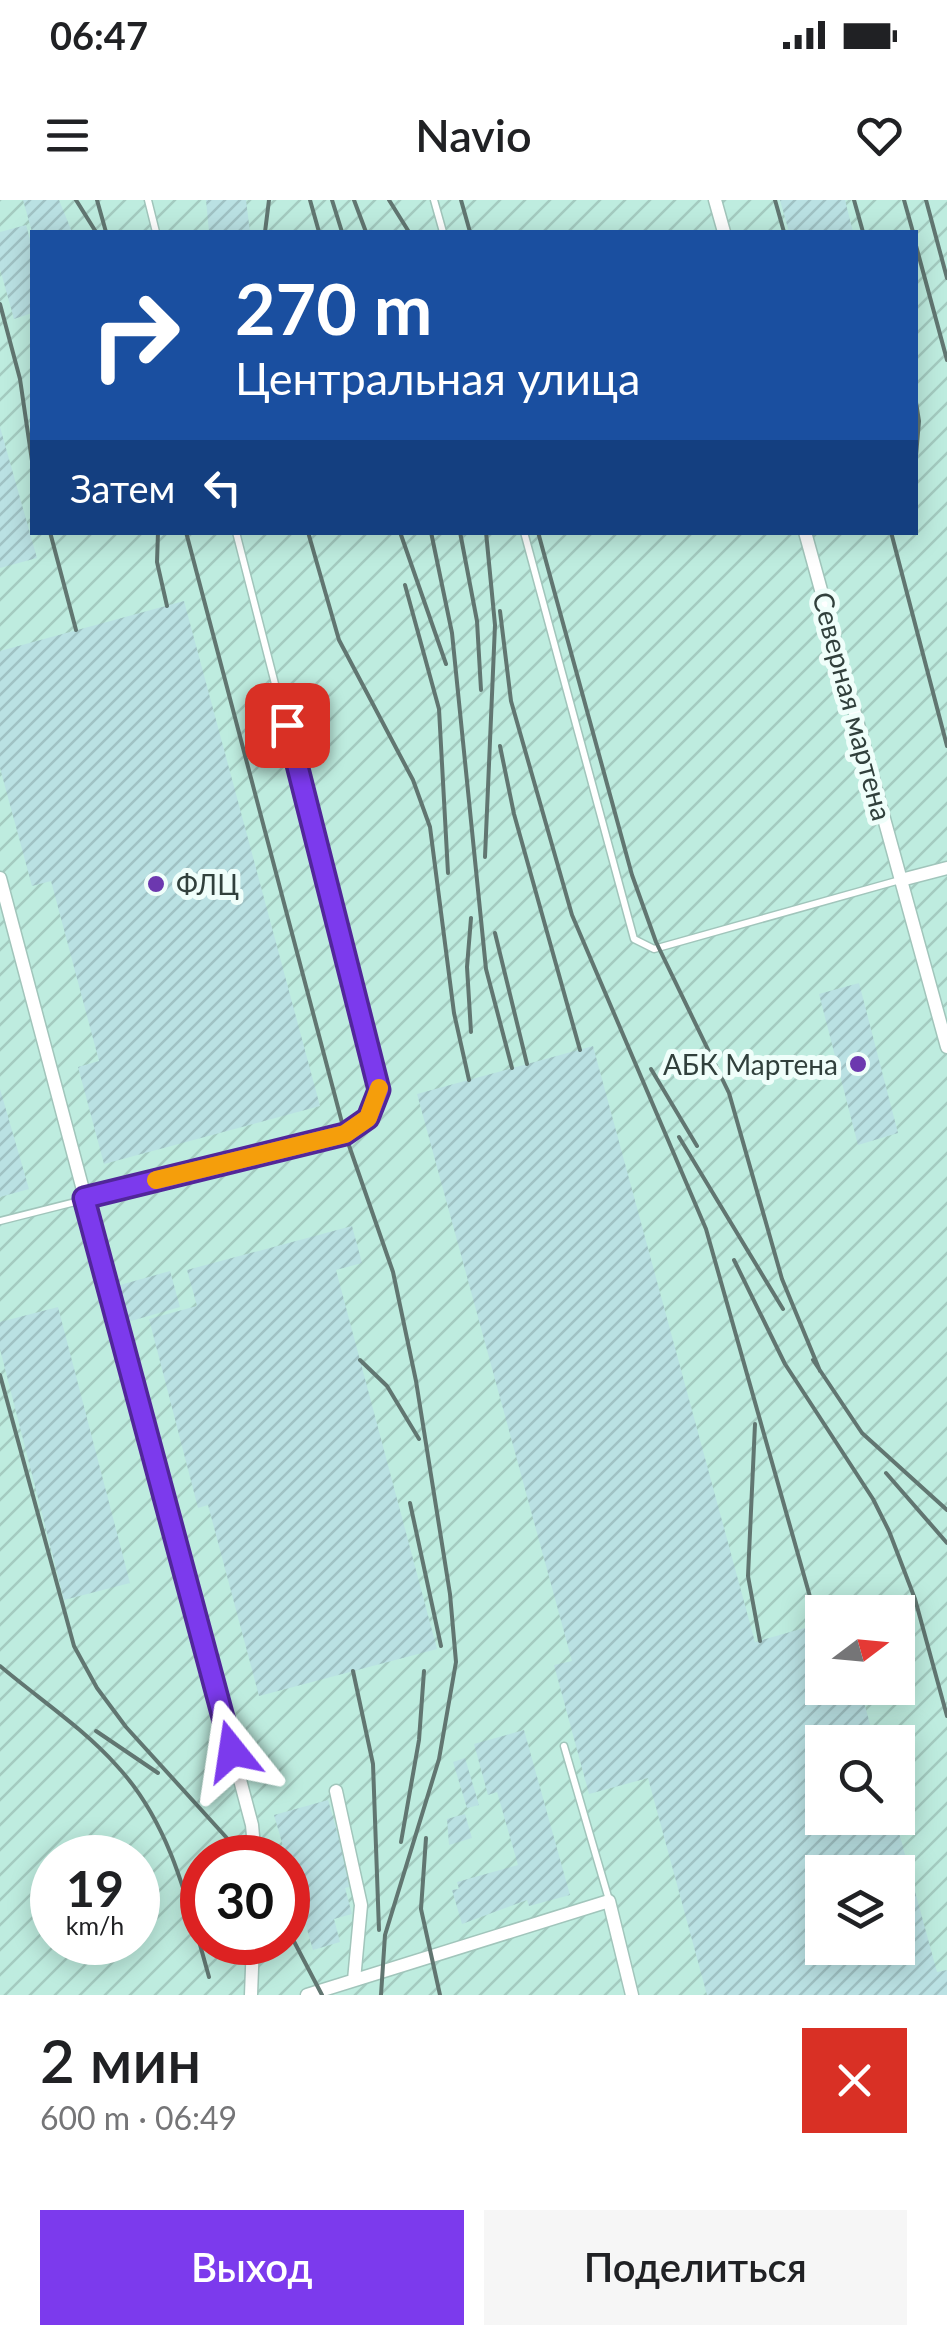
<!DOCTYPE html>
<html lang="ru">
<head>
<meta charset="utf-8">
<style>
	body { margin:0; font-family:Lato,sans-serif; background:#f6f6f6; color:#202124; height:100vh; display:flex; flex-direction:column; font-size:38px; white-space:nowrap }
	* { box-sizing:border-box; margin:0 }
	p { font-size:32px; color:#757577 }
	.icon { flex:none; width:55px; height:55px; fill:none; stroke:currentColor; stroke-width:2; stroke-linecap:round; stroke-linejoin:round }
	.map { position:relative; height:1795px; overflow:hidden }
	.panel { display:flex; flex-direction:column; background:#fff; flex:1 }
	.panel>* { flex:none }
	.banner { position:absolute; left:30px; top:30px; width:888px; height:305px; border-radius:0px; box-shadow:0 5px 25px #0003; background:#1a4fa0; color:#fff; overflow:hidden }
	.needle { width:65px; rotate:74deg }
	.buttons { position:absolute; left:805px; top:1395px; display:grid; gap:20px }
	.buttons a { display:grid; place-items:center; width:110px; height:110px; border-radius:0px; background:#fff; box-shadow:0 5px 25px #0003; font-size:50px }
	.speed { position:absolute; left:30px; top:1635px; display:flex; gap:20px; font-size:50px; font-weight:700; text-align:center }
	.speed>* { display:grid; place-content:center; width:130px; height:130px; border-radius:50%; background:#fff; box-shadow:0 5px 25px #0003; line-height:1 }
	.speed small { font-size:25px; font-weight:400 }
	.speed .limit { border:15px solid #d22; background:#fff; color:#111 }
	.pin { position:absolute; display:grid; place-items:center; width:85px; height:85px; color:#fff; margin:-42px; border-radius:20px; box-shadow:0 5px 15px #0006 }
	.me { position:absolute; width:110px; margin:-55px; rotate:345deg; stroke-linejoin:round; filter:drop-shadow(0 0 8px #0008) }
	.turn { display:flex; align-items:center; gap:35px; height:210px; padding:0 40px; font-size:45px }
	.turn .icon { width:130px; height:130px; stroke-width:2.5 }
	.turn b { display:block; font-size:70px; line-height:85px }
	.then { display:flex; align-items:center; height:95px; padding:0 40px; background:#0003; gap:20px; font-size:38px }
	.round { display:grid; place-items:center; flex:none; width:105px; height:105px; border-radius:0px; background:#f6f6f6 }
	.head { display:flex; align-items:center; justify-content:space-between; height:170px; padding:0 40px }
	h1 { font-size:60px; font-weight:600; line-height:75px }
	.cta { display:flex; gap:20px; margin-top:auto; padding:20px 40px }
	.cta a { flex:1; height:115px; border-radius:0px; background:#7c3aed; color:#fff; font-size:40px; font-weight:600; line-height:115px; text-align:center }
	.cta a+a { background:#f6f6f6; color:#202124 }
	.status { display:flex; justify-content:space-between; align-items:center; height:70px; padding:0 50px; background:#fff; direction:ltr }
	.status svg { height:28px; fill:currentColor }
	header { display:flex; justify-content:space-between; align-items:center; height:130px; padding:0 40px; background:#fff; font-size:45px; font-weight:600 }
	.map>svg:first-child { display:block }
</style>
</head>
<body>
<div class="status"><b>06:47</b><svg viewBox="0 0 49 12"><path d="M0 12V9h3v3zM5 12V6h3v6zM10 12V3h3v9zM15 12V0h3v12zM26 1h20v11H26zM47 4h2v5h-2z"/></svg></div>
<header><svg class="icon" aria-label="menu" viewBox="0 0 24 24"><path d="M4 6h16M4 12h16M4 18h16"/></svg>Navio<svg class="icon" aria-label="heart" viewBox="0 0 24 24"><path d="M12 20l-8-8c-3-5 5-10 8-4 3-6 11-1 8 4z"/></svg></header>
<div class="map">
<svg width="947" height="1795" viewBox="0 0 947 1795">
	<defs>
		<pattern id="industrial-furrows" width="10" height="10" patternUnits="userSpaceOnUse" patternTransform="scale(2.5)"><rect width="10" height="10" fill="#beecdf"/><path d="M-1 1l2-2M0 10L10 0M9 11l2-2" fill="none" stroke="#a4cbc0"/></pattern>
		<pattern id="building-hatch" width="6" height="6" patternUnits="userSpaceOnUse" patternTransform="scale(2.5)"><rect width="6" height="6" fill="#bae1e3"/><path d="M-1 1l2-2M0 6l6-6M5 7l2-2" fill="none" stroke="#a0c2c4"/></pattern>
	</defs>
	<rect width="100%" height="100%" fill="#d1f6ec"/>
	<!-- industrial -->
	<path fill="url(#industrial-furrows)" fill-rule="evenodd" d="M0,0H947V1795H0ZM32,32H915V332H32ZM822,1412H898V1488H822ZM822,1542H898V1618H822ZM52,1658H138V1742H52ZM202,1658H288V1742H202ZM822,1672H898V1748H822Z"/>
	<!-- building -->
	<path fill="url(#building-hatch)" fill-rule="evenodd" d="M23,0H59L72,32H32Z
		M206,0H246L250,32H209Z
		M780,0H845L853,32H789Z
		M26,25L32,47V113L14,119L0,69V32Z
		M0,227L37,358L0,368Z
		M184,401L320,906L104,964L78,867L99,861L51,681L32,686L0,568V451Z
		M859,783L898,933L858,945L819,794Z
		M593,846L755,1442L822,1423V1488H860L875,1542H822V1618H895L937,1772L947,1770V1795H707L648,1578L589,1594L554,1465L572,1461L417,894ZM822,1672H898V1748H822Z
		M0,889L29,989L0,997Z
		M352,1026L362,1063L336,1070L437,1449L259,1496L208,1305L198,1308L149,1119L197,1106L187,1070Z
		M170,1071L180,1107L124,1123L113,1087Z
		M58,1107L130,1383L64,1400L0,1149V1122Z
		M524,1530L570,1695L529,1706L527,1700L462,1724L452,1690L459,1689L457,1682L518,1665L497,1592L488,1595L474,1544Z
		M465,1558L479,1605L467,1608L453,1562Z
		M328,1600L353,1686L345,1688L352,1714L334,1719L340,1742L313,1750L274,1615Z
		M465,1614L472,1638L449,1645L447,1619Z"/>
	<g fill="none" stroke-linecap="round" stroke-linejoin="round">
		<defs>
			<path id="service" d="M148,0L156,32
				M434,0L443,32
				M524,332L634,739L654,749L900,680
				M0,1021L345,934L368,918L379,889L236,332
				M564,1546L609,1700"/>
			<path id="minor" d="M715,0L724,32
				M805,332L947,847
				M0,678L252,1625L255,1658
				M901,680L947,668
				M336,1591L361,1705L354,1780
				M251,1795L253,1742
				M307,1795L609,1701L632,1795"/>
		</defs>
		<!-- service casing -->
		<use href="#service" stroke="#a1c5bb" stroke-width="9"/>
		<!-- minor casing -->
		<use href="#minor" stroke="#a1c5bb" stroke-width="15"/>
		<!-- service -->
		<use href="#service" stroke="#fff" stroke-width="6"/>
		<!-- minor -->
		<use href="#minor" stroke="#fff" stroke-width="12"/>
		<!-- rail -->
		<path stroke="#617671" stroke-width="4" d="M76,0L96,32
			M97,0L106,32
			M310,0L319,32
			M332,0L342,32
			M354,0L366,32
			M389,0L409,32
			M461,0L470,32
			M775,0L784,32
			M854,0L863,32
			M904,0L913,32
			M926,0L947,78
			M265,32L269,0
			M915,42L947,160
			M0,104L20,179L32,261
			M915,196L919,221L915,267
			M50,332L76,430
			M158,332L157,362L167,406
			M186,332L345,934L393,1072L416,1181L450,1394L456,1462L439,1559L385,1735L381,1795
			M308,332L339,440L413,580L430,627L454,813L469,880
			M400,332L446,464
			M431,332L452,433L486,769L512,868
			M460,332L477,421L481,490
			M538,332L632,675L656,742L729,893L782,1079L820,1171
			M891,332L947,546
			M405,385L439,509L448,673
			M500,411L511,501L572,715L706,1029L818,1425
			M500,546L514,614L580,850
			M485,657L495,425L486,332
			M471,718L467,767L471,832
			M495,733L527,864
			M651,869L697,946
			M679,937L783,1109
			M734,1060L785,1164L873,1299L889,1331L915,1399L947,1516
			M360,1160L387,1186L419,1239
			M813,1160L862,1233L947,1310
			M0,1175L74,1446L97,1488L126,1527L245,1658
			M755,1224L748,1376L760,1441
			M886,1273L947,1343
			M410,1303L441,1446
			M0,1466C39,1499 83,1528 117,1566C171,1624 188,1703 209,1777
			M353,1471L373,1564L379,1730
			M96,1531L158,1573
			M426,1638L421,1709L440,1795
			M401,1642L419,1540L424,1471
			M288,1730L322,1795"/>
	</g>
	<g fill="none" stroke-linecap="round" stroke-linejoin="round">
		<defs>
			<path id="route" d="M232,1551L84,998L345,934L368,918L379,890L287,525"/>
		</defs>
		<!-- route casing -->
		<use href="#route" stroke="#51269a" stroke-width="25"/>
		<!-- route -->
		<use href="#route" stroke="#7c3aed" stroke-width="18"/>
		<!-- slow -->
		<path stroke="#f59e0b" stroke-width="18" d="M156,980L345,934L368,918L379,888"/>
	</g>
	<!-- markers -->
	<g fill="#6c38af" stroke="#effefa" stroke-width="4">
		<circle cx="156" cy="684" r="10"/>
		<circle cx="858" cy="864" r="10"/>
	</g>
	<g text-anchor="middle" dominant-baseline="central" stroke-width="10" stroke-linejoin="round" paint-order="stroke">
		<!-- street labels -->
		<g font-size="28" fill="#31403c" stroke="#effefa">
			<text transform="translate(853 506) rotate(75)">Северная мартена</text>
		</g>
		<!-- poi labels -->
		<g font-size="28" fill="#31403c" stroke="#effefa" text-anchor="start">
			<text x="176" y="684">ФЛЦ</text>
			<text x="838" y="864" text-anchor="end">АБК Мартена</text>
		</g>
	</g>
</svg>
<div class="buttons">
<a><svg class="needle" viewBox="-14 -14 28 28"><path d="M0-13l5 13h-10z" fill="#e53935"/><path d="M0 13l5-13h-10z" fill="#757577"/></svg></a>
<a><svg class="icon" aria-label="search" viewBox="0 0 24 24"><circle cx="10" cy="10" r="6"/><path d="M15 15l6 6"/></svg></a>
<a><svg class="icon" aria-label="layers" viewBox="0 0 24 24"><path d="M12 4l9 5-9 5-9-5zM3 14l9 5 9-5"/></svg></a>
</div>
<div class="speed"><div>19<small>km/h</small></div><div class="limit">30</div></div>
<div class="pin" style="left:287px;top:525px;background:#d93025"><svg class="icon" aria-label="arrive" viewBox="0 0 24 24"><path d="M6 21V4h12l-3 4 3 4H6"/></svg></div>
<svg class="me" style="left:232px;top:1551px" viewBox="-20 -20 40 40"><path d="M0-17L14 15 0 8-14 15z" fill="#7c3aed" stroke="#fff" stroke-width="4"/></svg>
<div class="banner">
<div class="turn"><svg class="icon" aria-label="right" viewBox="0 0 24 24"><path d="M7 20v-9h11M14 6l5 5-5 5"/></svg><div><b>270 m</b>Центральная улица</div></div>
<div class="then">Затем<svg class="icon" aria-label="left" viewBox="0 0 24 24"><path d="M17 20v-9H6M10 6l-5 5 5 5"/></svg></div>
</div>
</div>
<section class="panel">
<div class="head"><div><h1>2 мин</h1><p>600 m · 06:49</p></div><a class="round" style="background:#d93025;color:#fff"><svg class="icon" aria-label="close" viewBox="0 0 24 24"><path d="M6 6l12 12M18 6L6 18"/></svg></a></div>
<div class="cta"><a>Выход</a><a>Поделиться</a></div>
</section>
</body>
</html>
